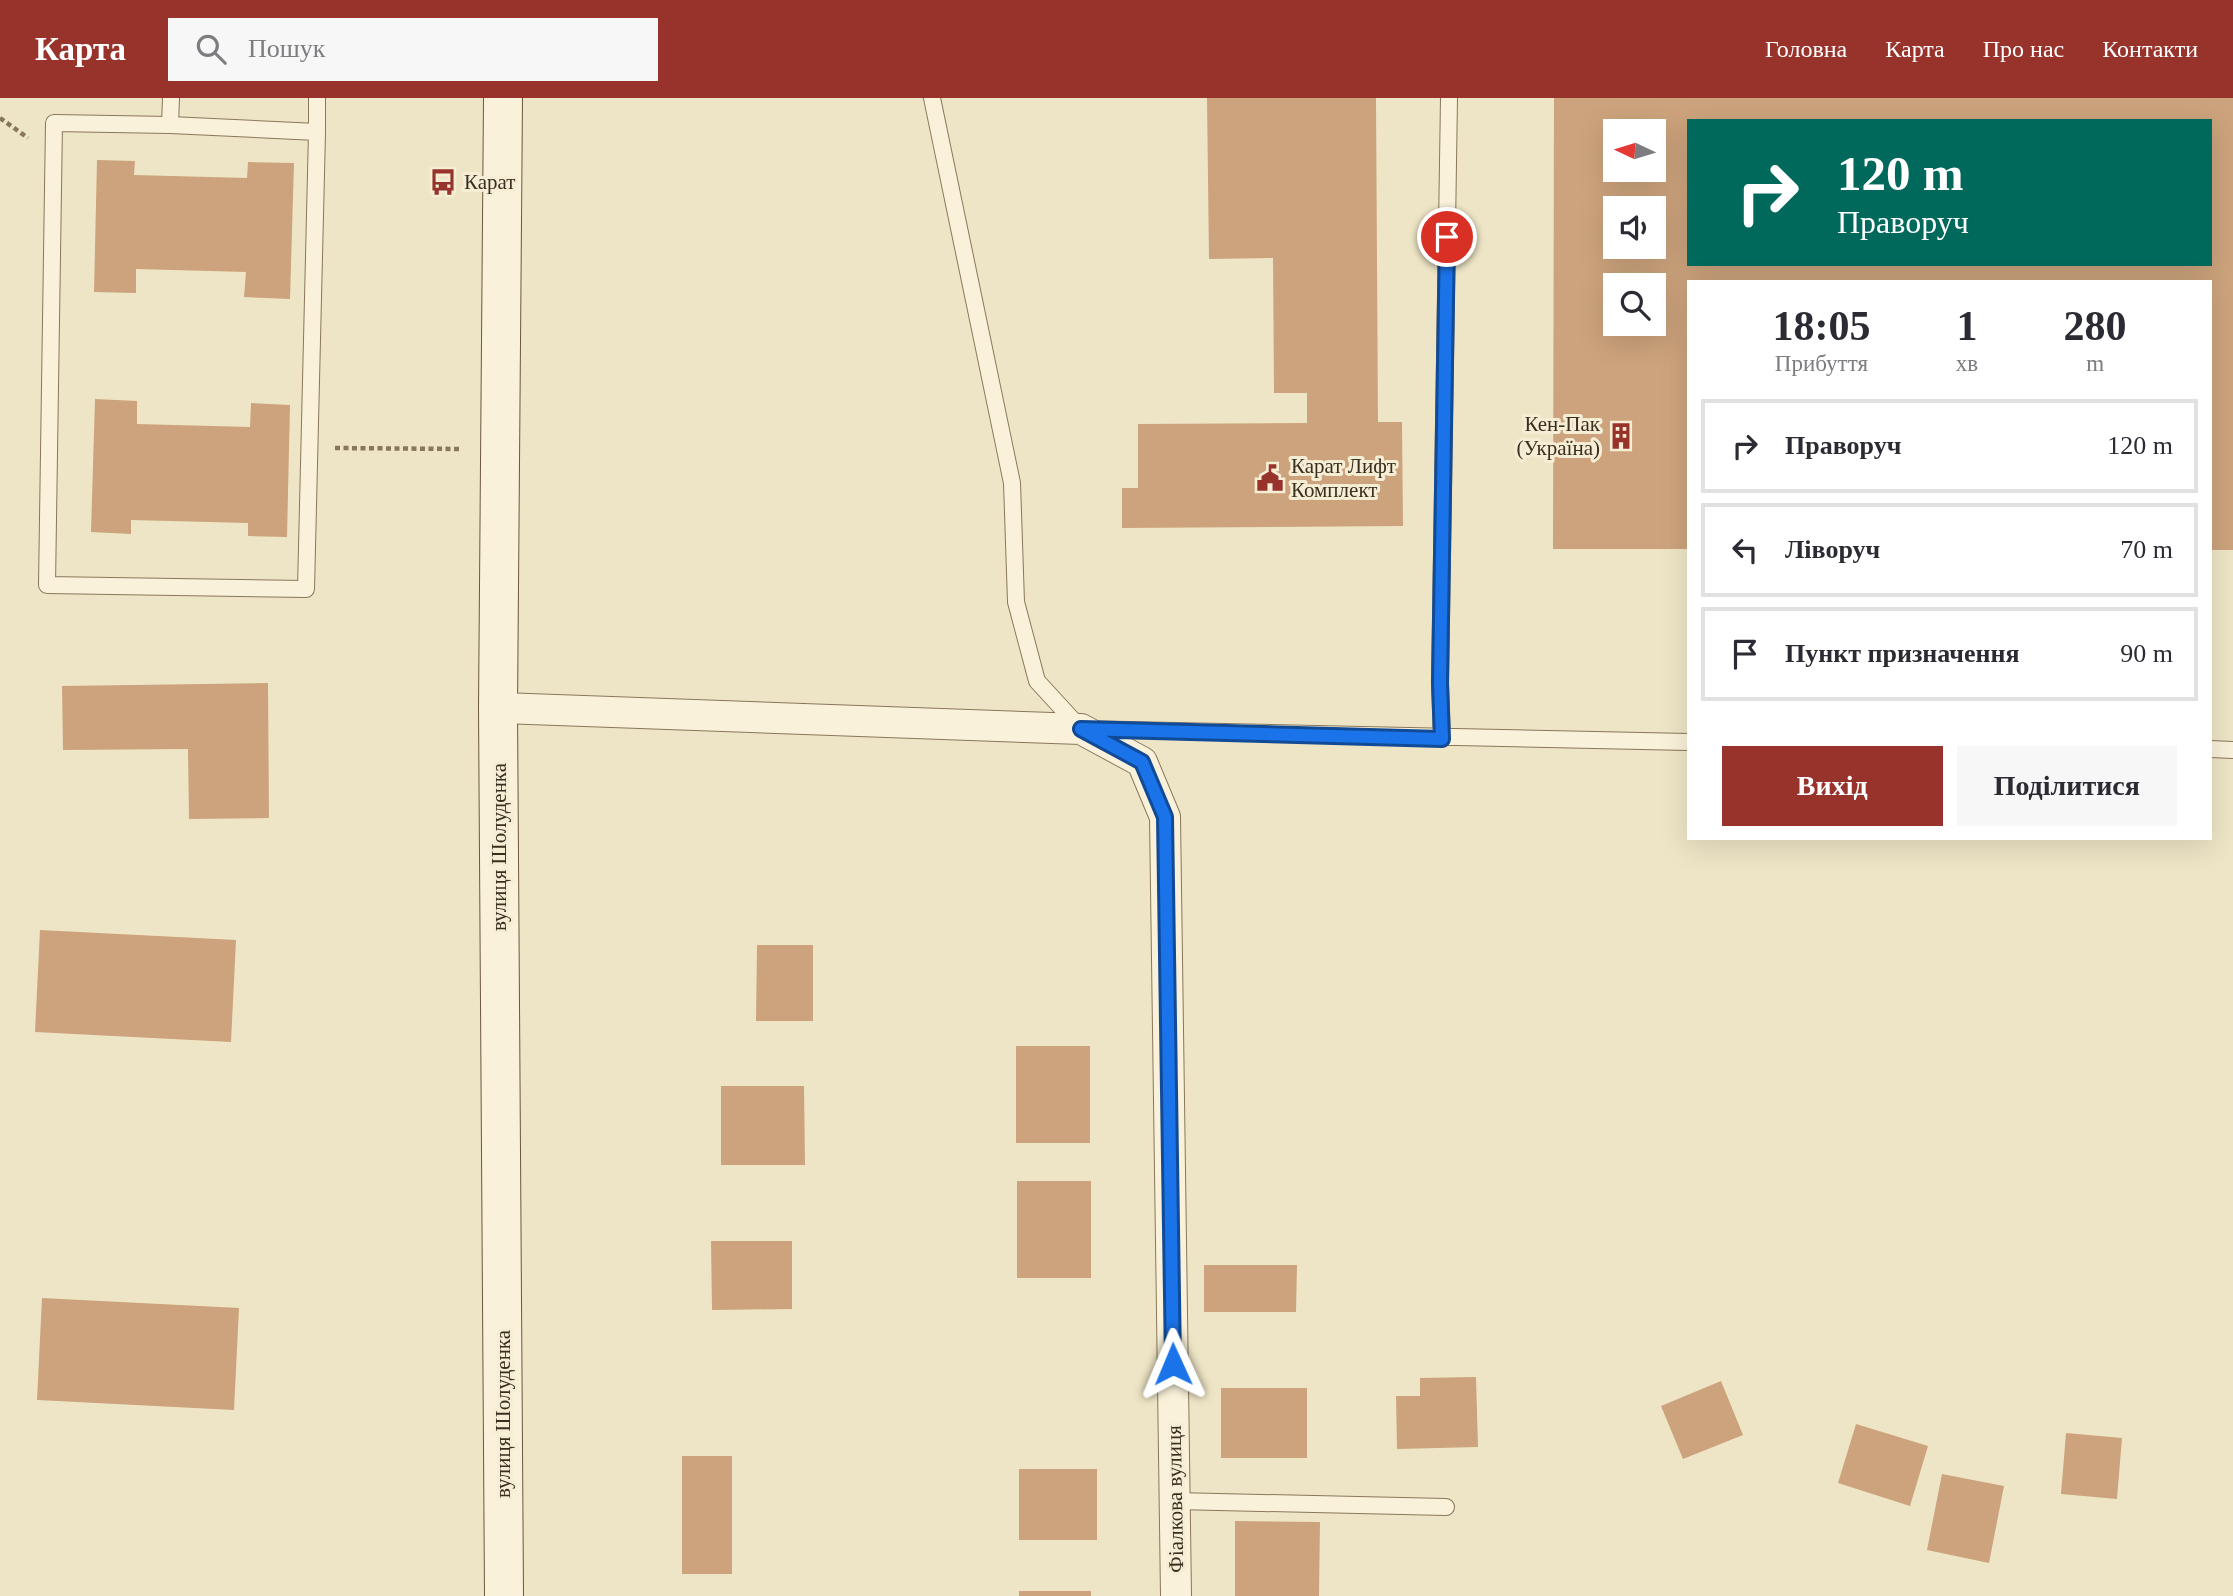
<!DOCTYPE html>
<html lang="uk">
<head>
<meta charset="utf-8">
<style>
	body { margin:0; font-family:"Times New Roman",serif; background:#f7f7f7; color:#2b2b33; height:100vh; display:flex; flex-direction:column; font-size:26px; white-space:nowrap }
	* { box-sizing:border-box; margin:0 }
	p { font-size:23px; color:#7c7c81 }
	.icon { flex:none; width:38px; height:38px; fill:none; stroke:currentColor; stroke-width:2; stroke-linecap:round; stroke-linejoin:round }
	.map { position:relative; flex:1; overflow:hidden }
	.side { position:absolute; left:1687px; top:182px; width:525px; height:560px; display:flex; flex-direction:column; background:#fff; border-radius:0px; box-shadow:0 7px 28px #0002 }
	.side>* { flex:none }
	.banner { position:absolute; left:1687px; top:21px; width:525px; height:147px; border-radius:0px; box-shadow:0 7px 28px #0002; background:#00695c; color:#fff; overflow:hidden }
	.needle { width:46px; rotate:274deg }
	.controls { position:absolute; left:1603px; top:21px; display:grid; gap:14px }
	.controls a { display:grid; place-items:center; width:63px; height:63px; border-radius:0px; background:#fff; box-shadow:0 7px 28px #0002; font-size:35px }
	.pin { position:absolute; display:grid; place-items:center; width:60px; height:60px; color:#fff; margin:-30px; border:4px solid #fff; border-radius:50%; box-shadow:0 2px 7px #0007 }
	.me { position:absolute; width:77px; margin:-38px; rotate:359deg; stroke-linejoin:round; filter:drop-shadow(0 0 5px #0008) }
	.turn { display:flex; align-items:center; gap:24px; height:147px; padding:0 35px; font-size:32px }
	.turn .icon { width:91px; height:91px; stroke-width:2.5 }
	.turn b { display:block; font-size:49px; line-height:60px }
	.eta { display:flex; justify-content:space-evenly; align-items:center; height:119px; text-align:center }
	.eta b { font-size:42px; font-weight:700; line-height:49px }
	.cta { display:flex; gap:14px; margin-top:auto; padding:14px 35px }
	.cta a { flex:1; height:80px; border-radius:0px; background:#98332c; color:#fff; font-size:28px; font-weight:700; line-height:80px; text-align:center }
	.cta a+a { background:#f7f7f7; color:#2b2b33 }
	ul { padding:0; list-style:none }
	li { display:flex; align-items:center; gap:21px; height:94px; margin:0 14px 10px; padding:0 21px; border:4px solid #e1e1e2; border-radius:0px }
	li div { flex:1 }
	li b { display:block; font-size:26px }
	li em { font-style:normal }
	header { display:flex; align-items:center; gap:42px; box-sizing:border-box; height:98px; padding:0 35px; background:#98332c; color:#fff }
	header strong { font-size:33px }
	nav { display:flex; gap:38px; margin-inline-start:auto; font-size:24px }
	.search { width:490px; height:63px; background:#f7f7f7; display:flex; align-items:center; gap:18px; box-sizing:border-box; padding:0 24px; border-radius:0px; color:#7c7c81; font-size:26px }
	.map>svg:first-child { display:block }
</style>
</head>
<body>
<header>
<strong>Карта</strong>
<div class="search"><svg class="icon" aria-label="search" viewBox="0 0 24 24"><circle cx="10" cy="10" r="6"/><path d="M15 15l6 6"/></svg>Пошук</div>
<nav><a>Головна</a><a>Карта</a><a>Про нас</a><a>Контакти</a></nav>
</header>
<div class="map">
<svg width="2233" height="1498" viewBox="0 0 2233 1498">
	<rect width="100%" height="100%" fill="#eee5c6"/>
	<!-- building -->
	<path fill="#cca37c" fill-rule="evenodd" d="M1207,0H1376L1378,324H1402L1403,428L1122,430V390H1138V326L1307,325V295H1274L1273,160L1209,161Z
		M1554,0H2233V452H2210V184H1689V451H1553ZM1689,23H2210V166H1689ZM1615,33H1654V72H1615ZM1615,110H1654V149H1615ZM1615,187H1654V226H1615Z
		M97,62L135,63L134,77L247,80L248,64L294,65L290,201L244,199L246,174L136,171V195L94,194Z
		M95,301L137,303V326L250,329L251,305L290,307L287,439L248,438V425L131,422V436L91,434Z
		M268,585L269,720L189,721L188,651L63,652L62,588Z
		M40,832L236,842L231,944L35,934Z
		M757,847H813V923H756Z
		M1016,948H1090V1045H1016Z
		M721,988H804L805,1067H721Z
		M1017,1083H1091V1180H1017Z
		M711,1143H792V1211L712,1212Z
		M1204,1167H1297L1296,1214H1204Z
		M42,1200L239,1210L234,1312L37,1302Z
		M1476,1279L1478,1349L1397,1351L1396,1298H1420V1280Z
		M1721,1283L1743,1337L1683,1361L1661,1308Z
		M1221,1290H1307V1360H1221Z
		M1856,1326L1928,1348L1910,1408L1838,1385Z
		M2066,1335L2122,1340L2117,1401L2061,1396Z
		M682,1358H732V1476H682Z
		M1019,1371H1097V1442H1019Z
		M1942,1376L2004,1388L1989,1465L1927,1452Z
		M1235,1423L1320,1424L1319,1498H1235Z
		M1019,1493H1091V1498H1019Z"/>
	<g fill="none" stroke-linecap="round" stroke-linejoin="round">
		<defs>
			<path id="lane" d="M171,0L170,27L317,34V0
				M932,0L1012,385L1016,504L1037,583L1081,631L1689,644
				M170,27L54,25L47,487L306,491L317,34
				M1442,641L1440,585L1449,0
				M2210,651L2233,652
				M1175,1403L1446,1409"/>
			<path id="street" d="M498,610L1081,631L1142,664L1165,719L1176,1498"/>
			<path id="secondary" d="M503,0L498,610L504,1498"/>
		</defs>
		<!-- lane casing -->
		<use href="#lane" stroke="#89775c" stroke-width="18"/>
		<!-- street casing -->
		<use href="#street" stroke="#89775c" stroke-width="32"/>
		<!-- secondary casing -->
		<use href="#secondary" stroke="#6b583f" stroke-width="40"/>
		<!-- path -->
		<path stroke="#89775c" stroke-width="4.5" stroke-dasharray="5 3.5" stroke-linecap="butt" d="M0,20L28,40
			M335,350L462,351"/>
		<!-- lane -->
		<use href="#lane" stroke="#f9f1d9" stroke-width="16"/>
		<!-- street -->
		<use href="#street" stroke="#f9f1d9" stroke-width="30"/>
		<!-- secondary -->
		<use href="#secondary" stroke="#f9f1d9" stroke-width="38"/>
	</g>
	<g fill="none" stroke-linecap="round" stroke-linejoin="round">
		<defs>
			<path id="route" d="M1173,1266L1165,719L1142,664L1081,631L1442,641L1440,585L1447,139"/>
		</defs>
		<!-- route casing -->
		<use href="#route" stroke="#114b97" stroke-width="18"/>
		<!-- route -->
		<use href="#route" stroke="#1a73e8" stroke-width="12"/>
	</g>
	<!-- icons -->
	<defs>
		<symbol id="bus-bare" viewBox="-9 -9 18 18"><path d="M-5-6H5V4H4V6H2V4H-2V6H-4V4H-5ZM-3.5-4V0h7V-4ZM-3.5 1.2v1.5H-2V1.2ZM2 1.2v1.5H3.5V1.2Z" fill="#98332c" stroke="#f5eed5" stroke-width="2.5" paint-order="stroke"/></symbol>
		<symbol id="building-bare" viewBox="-9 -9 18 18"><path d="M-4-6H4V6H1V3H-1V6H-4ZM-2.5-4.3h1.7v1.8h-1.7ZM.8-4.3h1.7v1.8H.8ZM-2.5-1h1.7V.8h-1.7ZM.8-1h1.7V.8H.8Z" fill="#98332c" stroke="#f5eed5" stroke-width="2.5" paint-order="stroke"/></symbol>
		<symbol id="civic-bare" viewBox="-9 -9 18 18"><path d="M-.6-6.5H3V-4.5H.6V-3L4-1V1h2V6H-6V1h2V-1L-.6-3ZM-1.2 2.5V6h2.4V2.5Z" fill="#98332c" stroke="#f5eed5" stroke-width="2.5" paint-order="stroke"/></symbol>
	</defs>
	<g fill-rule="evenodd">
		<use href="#bus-bare" x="424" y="65" width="38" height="38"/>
		<use href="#building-bare" x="1602" y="319" width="38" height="38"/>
		<use href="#civic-bare" x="1251" y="361" width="38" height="38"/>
	</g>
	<g text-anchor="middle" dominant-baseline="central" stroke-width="6" stroke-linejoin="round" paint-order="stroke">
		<!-- poi labels -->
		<g font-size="21" fill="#3a2e1f" stroke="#f5eed5" text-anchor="start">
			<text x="464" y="84">Карат</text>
			<text x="1600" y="326" text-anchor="end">Кен-Пак<tspan x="1600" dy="24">(Україна)</tspan></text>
			<text x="1291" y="368">Карат Лифт<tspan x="1291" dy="24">Комплект</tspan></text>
		</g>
		<!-- street labels -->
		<g font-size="21" fill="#3a2e1f" stroke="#f5eed5">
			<text transform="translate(499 749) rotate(-90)">вулиця Шолуденка</text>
			<text transform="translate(503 1316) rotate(-90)">вулиця Шолуденка</text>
			<text transform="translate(1175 1401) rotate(-91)">Фіалкова вулиця</text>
		</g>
	</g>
</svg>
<div class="controls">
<a><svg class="needle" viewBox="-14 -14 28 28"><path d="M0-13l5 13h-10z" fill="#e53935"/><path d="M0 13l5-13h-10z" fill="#7c7c81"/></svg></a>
<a><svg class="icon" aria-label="sound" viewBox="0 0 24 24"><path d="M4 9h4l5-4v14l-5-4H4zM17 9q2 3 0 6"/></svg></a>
<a><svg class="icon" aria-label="search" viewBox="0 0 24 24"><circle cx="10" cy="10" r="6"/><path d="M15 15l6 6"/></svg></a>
</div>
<div class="pin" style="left:1447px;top:139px;background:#d93025"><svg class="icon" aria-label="arrive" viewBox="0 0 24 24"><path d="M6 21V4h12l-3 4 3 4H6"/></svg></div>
<svg class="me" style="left:1173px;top:1266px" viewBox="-20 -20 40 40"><path d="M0-17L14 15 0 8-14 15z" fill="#1a73e8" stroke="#fff" stroke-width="4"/></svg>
<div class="banner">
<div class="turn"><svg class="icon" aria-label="right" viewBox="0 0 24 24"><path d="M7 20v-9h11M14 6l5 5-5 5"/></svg><div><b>120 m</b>Праворуч</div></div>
</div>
<section class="side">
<div class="eta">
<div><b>18:05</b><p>Прибуття</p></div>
<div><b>1</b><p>хв</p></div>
<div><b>280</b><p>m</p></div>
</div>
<ul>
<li><svg class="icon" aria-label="right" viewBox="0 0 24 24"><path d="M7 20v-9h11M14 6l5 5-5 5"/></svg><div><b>Праворуч</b></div><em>120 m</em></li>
<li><svg class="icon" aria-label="left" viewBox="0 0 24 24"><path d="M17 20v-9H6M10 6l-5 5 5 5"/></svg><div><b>Ліворуч</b></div><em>70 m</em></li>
<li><svg class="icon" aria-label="arrive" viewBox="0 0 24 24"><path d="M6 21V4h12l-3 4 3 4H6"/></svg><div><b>Пункт призначення</b></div><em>90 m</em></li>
</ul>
<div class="cta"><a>Вихід</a><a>Поділитися</a></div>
</section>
</div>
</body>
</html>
